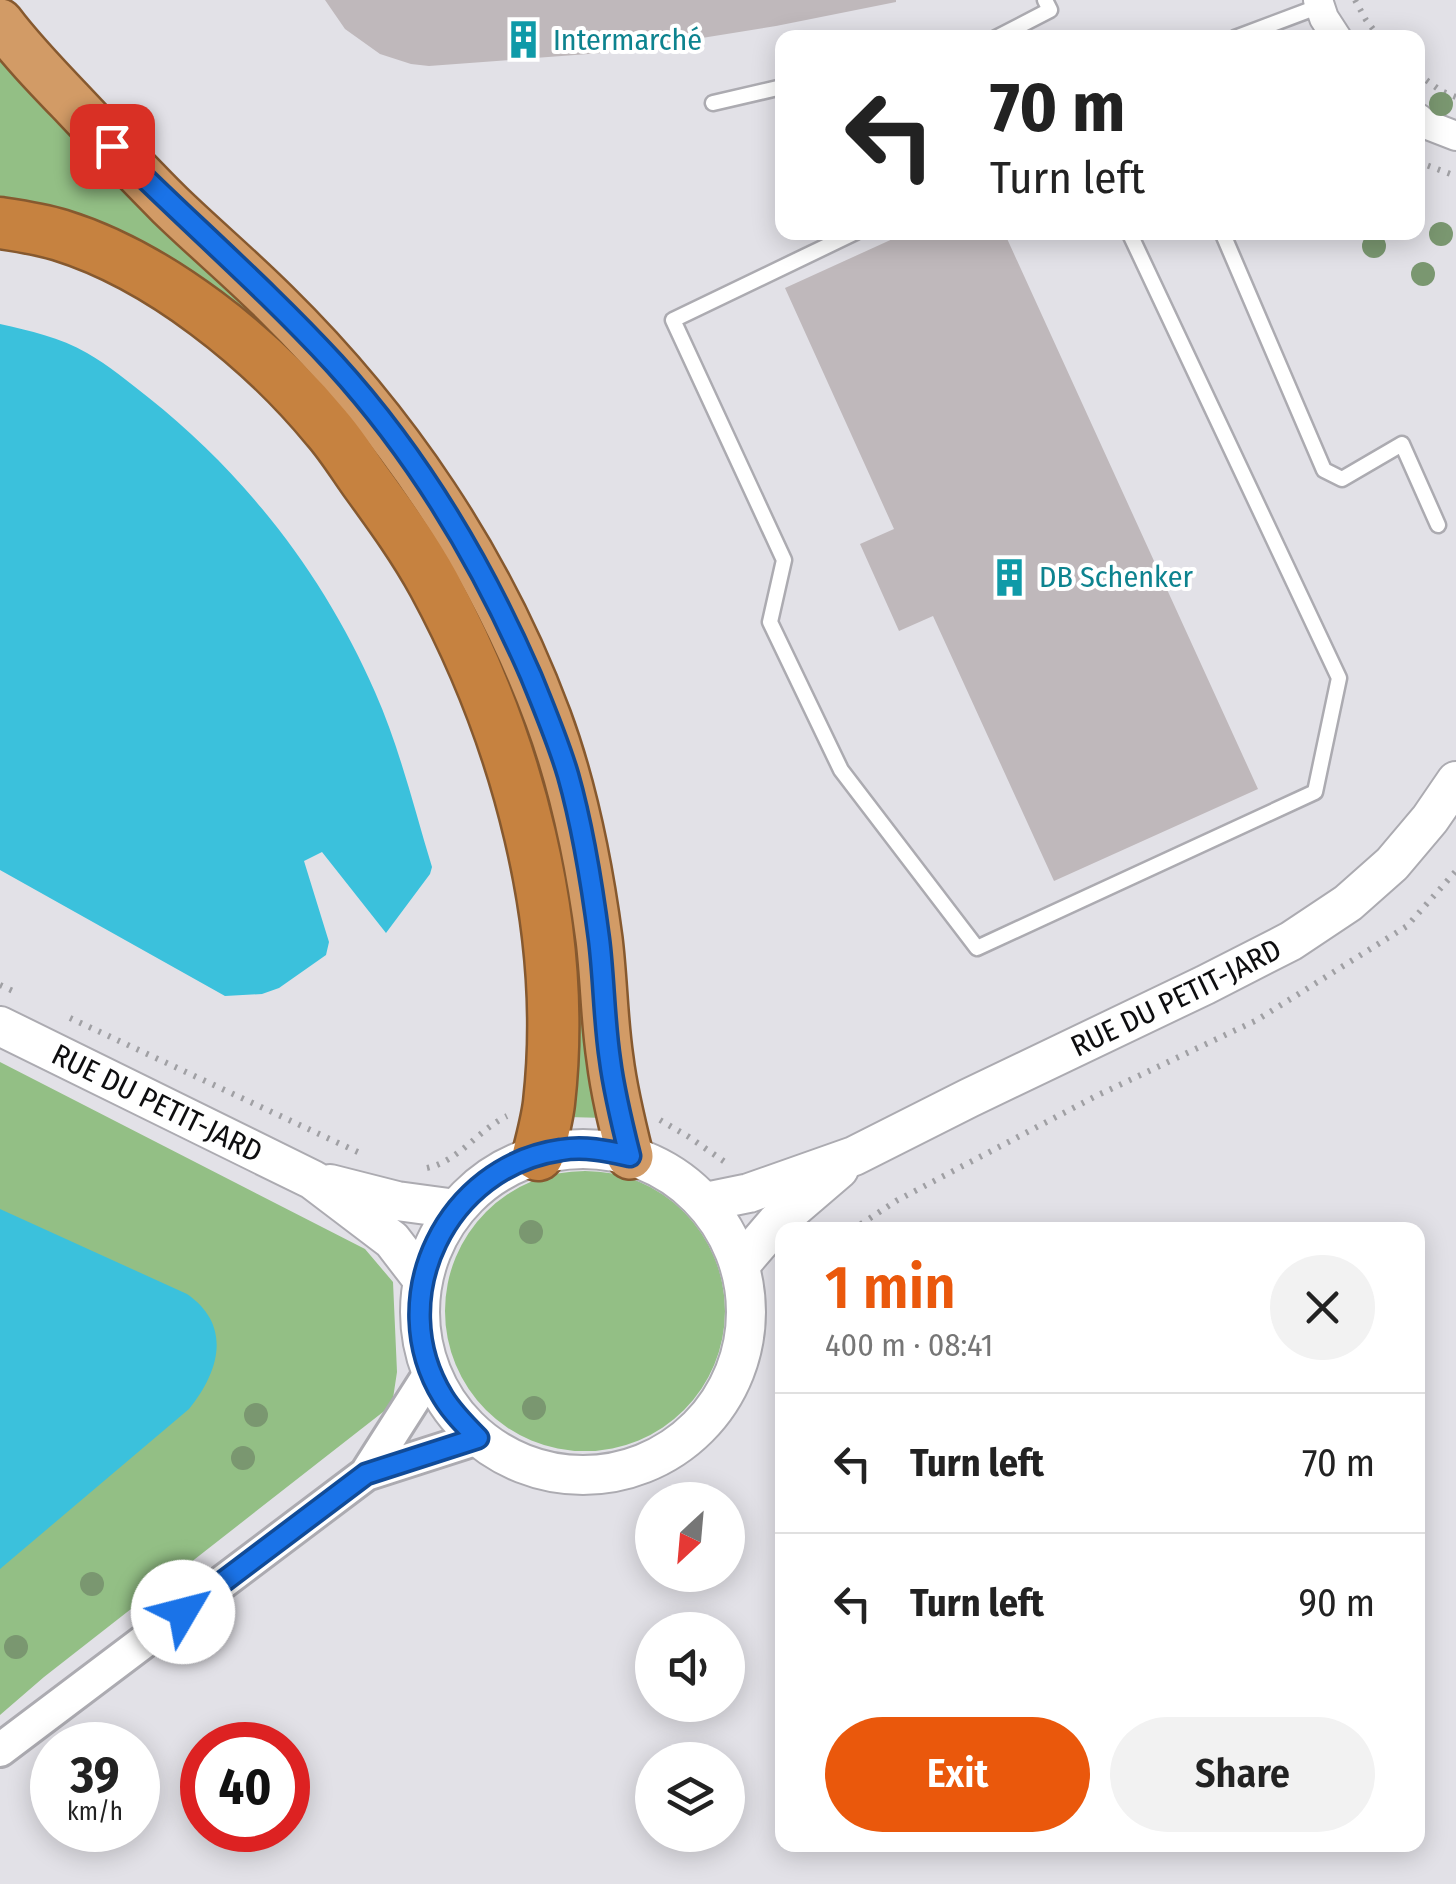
<!DOCTYPE html>
<html lang="en">
<head>
<meta charset="utf-8">
<style>
	body { margin:0; font-family:"Fira Sans Condensed",sans-serif; background:#f2f2f2; color:#222; height:100vh; display:flex; flex-direction:column; font-size:38px; white-space:nowrap }
	* { box-sizing:border-box; margin:0 }
	p { font-size:32px; color:#767676 }
	.icon { flex:none; width:55px; height:55px; fill:none; stroke:currentColor; stroke-width:2; stroke-linecap:round; stroke-linejoin:round }
	.map { position:relative; flex:1; overflow:hidden }
	.details { position:absolute; left:775px; top:1222px; width:650px; height:630px; display:flex; flex-direction:column; background:#fff; border-radius:20px; box-shadow:0 5px 25px #0003 }
	.details>* { flex:none }
	.banner { position:absolute; left:775px; top:30px; width:650px; height:210px; border-radius:20px; box-shadow:0 5px 25px #0003; background:#fff; color:#222; overflow:hidden }
	.needle { width:65px; rotate:206deg }
	.buttons { position:absolute; left:635px; top:1482px; display:grid; gap:20px }
	.buttons a { display:grid; place-items:center; width:110px; height:110px; border-radius:50%; background:#fff; box-shadow:0 5px 25px #0003; font-size:50px }
	.speed { position:absolute; left:30px; top:1722px; display:flex; gap:20px; font-size:50px; font-weight:700; text-align:center }
	.speed>* { display:grid; place-content:center; width:130px; height:130px; border-radius:50%; background:#fff; box-shadow:0 5px 25px #0003; line-height:1 }
	.speed small { font-size:25px; font-weight:400 }
	.speed .limit { border:15px solid #d22; background:#fff; color:#111 }
	.pin { position:absolute; display:grid; place-items:center; width:85px; height:85px; color:#fff; margin:-42px; border-radius:20px; box-shadow:0 5px 15px #0006 }
	.me { position:absolute; width:110px; margin:-55px; rotate:53deg; stroke-linejoin:round; filter:drop-shadow(0 0 8px #0008) }
	.turn { display:flex; align-items:center; gap:35px; height:210px; padding:0 50px; font-size:45px }
	.turn .icon { width:130px; height:130px; stroke-width:2.5 }
	.turn b { display:block; font-size:70px; line-height:85px }
	.round { display:grid; place-items:center; flex:none; width:105px; height:105px; border-radius:52px; background:#f2f2f2 }
	.overview { display:flex; align-items:center; justify-content:space-between; height:170px; padding:0 50px }
	h1 { font-size:60px; font-weight:600; line-height:75px; color:#ea580c }
	.action { display:flex; gap:20px; margin-top:auto; padding:20px 50px }
	.action a { flex:1; height:115px; border-radius:60px; background:#ea580c; color:#fff; font-size:40px; font-weight:600; line-height:115px; text-align:center }
	.action a+a { background:#f2f2f2; color:#222 }
	ul { padding:0; list-style:none }
	li { display:flex; align-items:center; gap:30px; height:140px; padding:0 50px; border-top:2px solid #e0e0e0 }
	li div { flex:1 }
	li b { display:block; font-size:38px }
	li em { font-style:normal }
	.map>svg:first-child { display:block }
</style>
</head>
<body>
<div class="map">
<svg width="1456" height="1884" viewBox="0 0 1456 1884">
	<rect width="100%" height="100%" fill="#e2e1e7"/>
	<!-- green -->
	<path fill="#93bf85" d="M0,37L36,87L387,455L502,648L562,823L605,1118L568,1117L543,830L335,415L0,205Z
		M0,1062L365,1249L393,1282L397,1372L392,1405L44,1677L0,1715Z
		M445 1311a140 140 0 1 1 280 0a140 140 0 1 1-280 0Z"/>
	<!-- water -->
	<path fill="#3bc1dc" d="M0,324C30,331 60,337 87,353C108,365 129,382 149,398C247,476 325,577 375,692C400,749 414,808 432,867L430,874L386,933L322,852L304,861L329,942L326,955L279,988L262,994L225,996L0,870Z
		M0,1209L187,1294C233,1326 219,1372 189,1409L0,1569Z"/>
	<!-- building -->
	<path fill="#bfb8bb" d="M325,0H896V2L776,26L615,52L429,66L411,64L380,54L345,29Z
		M908,232H1004L1258,789L1054,881L933,616L899,631L860,544L894,529L785,288Z"/>
	<g fill="none" stroke-linecap="round" stroke-linejoin="round">
		<defs>
			<path id="service" d="M996,38L1050,10L1045,0
				M1235,38L1320,6
				M713,103L782,87
				M856,232L673,320L784,560L770,622L841,770L977,948L1315,792L1339,678L1129,232
				M1222,232L1324,470L1342,479L1402,444L1438,525"/>
			<path id="minor" d="M1318,0L1324,18L1337,38
				M1418,118L1425,124L1456,136"/>
			<path id="tertiary" d="M366,1474L431,1372
				M0,1750L366,1474L478,1438"/>
			<g id="secondary">
				<path id="s1" d="M0,1026L313,1180L392,1240L422,1279"/>
				<circle cx="583" cy="1312" r="163"/>
				<path d="M330,1184L397,1201L456,1209"/>
				<path id="s2" d="M705,1202L749,1193L854,1156L969,1098L1205,985L1291,941L1348,903L1392,864L1430,819L1456,781"/>
				<path d="M740,1265L776,1223L839,1169"/>
			</g>
			<path id="trunk" d="M0,22C21,50 46,76 70,101C103,136 136,171 170,205C204,238 241,269 275,303C394,420 490,561 548,718C574,788 589,864 599,939C604,979 604,1019 610,1059C614,1092 622,1124 630,1156"/>
			<path id="motorway" d="M0,223C20,226 41,229 60,235C160,266 261,348 327,428C342,445 354,465 367,483C391,516 415,549 434,584C517,737 569,928 549,1103C547,1120 542,1138 538,1155"/>
		</defs>
		<!-- service casing -->
		<use href="#service" stroke="#acabb1" stroke-width="19"/>
		<!-- minor casing -->
		<use href="#minor" stroke="#acabb1" stroke-width="32"/>
		<!-- tertiary casing -->
		<use href="#tertiary" stroke="#acabb1" stroke-width="38"/>
		<!-- secondary casing -->
		<use href="#secondary" stroke="#acabb1" stroke-width="42"/>
		<!-- trunk casing -->
		<use href="#trunk" stroke="#86592f" stroke-width="50"/>
		<!-- motorway casing -->
		<use href="#motorway" stroke="#86592f" stroke-width="55"/>
		<!-- path -->
		<path stroke="#a0a0a4" stroke-width="6" stroke-dasharray="2.5 8" stroke-linecap="butt" d="M1355,0L1366,20L1380,38
			M1418,74L1441,91L1456,97
			M1418,162L1456,176
			M0,985L13,991
			M70,1018L362,1154
			M660,1120L689,1137L725,1162
			M427,1168C459,1161 478,1130 507,1116
			M852,1230L896,1201L1096,1096L1257,1020L1407,926L1456,871"/>
		<!-- service -->
		<use href="#service" stroke="#fff" stroke-width="14"/>
		<!-- minor -->
		<use href="#minor" stroke="#fff" stroke-width="28"/>
		<!-- tertiary -->
		<use href="#tertiary" stroke="#fff" stroke-width="32"/>
		<!-- secondary -->
		<use href="#secondary" stroke="#fff" stroke-width="38"/>
		<!-- trunk -->
		<use href="#trunk" stroke="#d29b66" stroke-width="45"/>
		<!-- motorway -->
		<use href="#motorway" stroke="#c68240" stroke-width="50"/>
	</g>
	<!-- trees -->
	<g fill="#7a9770">
		<circle cx="1441" cy="104" r="12"/>
		<circle cx="1441" cy="234" r="12"/>
		<circle cx="1374" cy="246" r="12"/>
		<circle cx="1423" cy="274" r="12"/>
		<circle cx="531" cy="1232" r="12"/>
		<circle cx="534" cy="1408" r="12"/>
		<circle cx="256" cy="1415" r="12"/>
		<circle cx="243" cy="1458" r="12"/>
		<circle cx="92" cy="1584" r="12"/>
		<circle cx="16" cy="1647" r="12"/>
	</g>
	<g fill="none" stroke-linecap="round" stroke-linejoin="round">
		<defs>
			<path id="route" d="M112,146C185,219 264,287 334,363C417,454 482,563 531,676C544,708 558,741 568,775C583,828 592,885 599,939C604,979 604,1020 610,1060C614,1092 622,1124 630,1156C607,1151 585,1146 561,1150C447,1166 382,1298 443,1397C452,1412 465,1425 478,1438L366,1474L183,1612"/>
		</defs>
		<!-- route casing -->
		<use href="#route" stroke="#114b97" stroke-width="25"/>
		<!-- route -->
		<use href="#route" stroke="#1a73e8" stroke-width="18"/>
	</g>
	<!-- icons -->
	<defs>
		<symbol id="building-bare" viewBox="-9 -9 18 18"><path d="M-4-6H4V6H1V3H-1V6H-4ZM-2.5-4.3h1.7v1.8h-1.7ZM.8-4.3h1.7v1.8H.8ZM-2.5-1h1.7V.8h-1.7ZM.8-1h1.7V.8H.8Z" fill="#0f9aa8" stroke="#fff" stroke-width="2.5" paint-order="stroke"/></symbol>
	</defs>
	<g fill-rule="evenodd">
		<use href="#building-bare" x="496" y="12" width="55" height="55"/>
		<use href="#building-bare" x="982" y="550" width="55" height="55"/>
	</g>
	<g text-anchor="middle" dominant-baseline="central" stroke-width="8" stroke-linejoin="round" paint-order="stroke">
		<!-- culture labels -->
		<g font-size="30" fill="#0d838f" stroke="#fff" text-anchor="start">
			<text x="553" y="40">Intermarché</text>
			<text x="1039" y="577">DB Schenker</text>
		</g>
		<!-- street labels -->
		<g font-size="30" fill="#0e0e10" stroke="#fff">
			<text stroke="none"><textPath href="#s2" startOffset="515">RUE DU PETIT-JARD</textPath></text>
			<text stroke="none"><textPath href="#s1" startOffset="175">RUE DU PETIT-JARD</textPath></text>
		</g>
	</g>
</svg>
<div class="buttons">
<a><svg class="needle" viewBox="-14 -14 28 28"><path d="M0-13l5 13h-10z" fill="#e53935"/><path d="M0 13l5-13h-10z" fill="#767676"/></svg></a>
<a><svg class="icon" aria-label="sound" viewBox="0 0 24 24"><path d="M4 9h4l5-4v14l-5-4H4zM17 9q2 3 0 6"/></svg></a>
<a><svg class="icon" aria-label="layers" viewBox="0 0 24 24"><path d="M12 4l9 5-9 5-9-5zM3 14l9 5 9-5"/></svg></a>
</div>
<div class="speed"><div>39<small>km/h</small></div><div class="limit">40</div></div>
<div class="pin" style="left:112px;top:146px;background:#d93025"><svg class="icon" aria-label="arrive" viewBox="0 0 24 24"><path d="M6 21V4h12l-3 4 3 4H6"/></svg></div>
<svg class="me" style="left:183px;top:1612px" viewBox="-20 -20 40 40"><circle r="19" fill="#fff"/><path d="M0-13L10 11 0 6-10 11z" fill="#1a73e8"/></svg>
<div class="banner">
<div class="turn"><svg class="icon" aria-label="left" viewBox="0 0 24 24"><path d="M17 20v-9H6M10 6l-5 5 5 5"/></svg><div><b>70 m</b>Turn left</div></div>
</div>
<section class="details">
<div class="overview"><div><h1>1 min</h1><p>400 m · 08:41</p></div><a class="round"><svg class="icon" aria-label="close" viewBox="0 0 24 24"><path d="M6 6l12 12M18 6L6 18"/></svg></a></div>
<ul>
<li><svg class="icon" aria-label="left" viewBox="0 0 24 24"><path d="M17 20v-9H6M10 6l-5 5 5 5"/></svg><div><b>Turn left</b></div><em>70 m</em></li>
<li><svg class="icon" aria-label="left" viewBox="0 0 24 24"><path d="M17 20v-9H6M10 6l-5 5 5 5"/></svg><div><b>Turn left</b></div><em>90 m</em></li>
</ul>
<div class="action"><a>Exit</a><a>Share</a></div>
</section>
</div>
</body>
</html>
